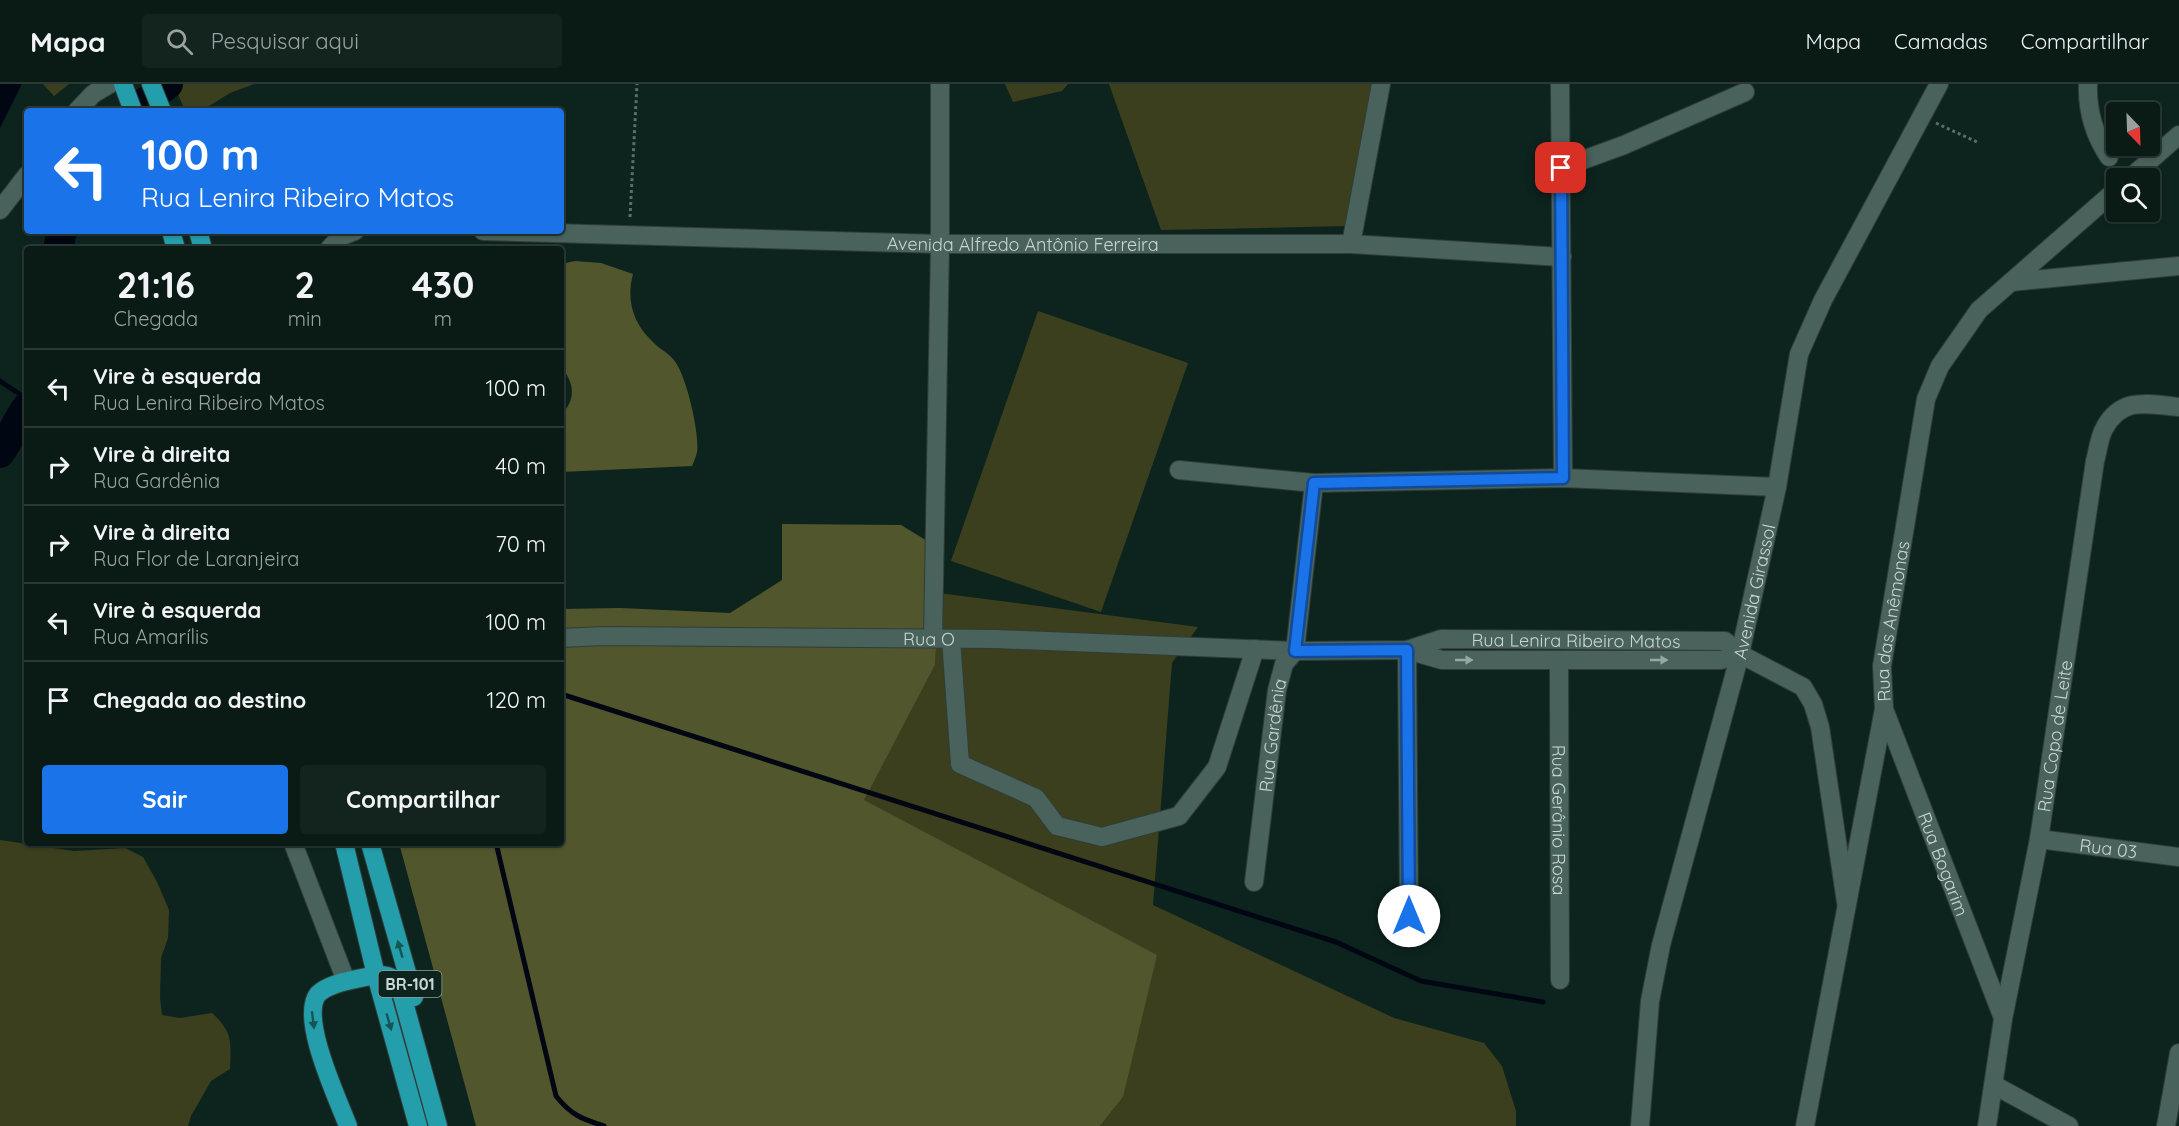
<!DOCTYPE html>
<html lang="pt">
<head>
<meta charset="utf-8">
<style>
	body { margin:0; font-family:Quicksand,sans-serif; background:#13241f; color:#f1f3f6; height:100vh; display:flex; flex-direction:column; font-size:22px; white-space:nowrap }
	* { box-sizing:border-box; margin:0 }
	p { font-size:20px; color:#99a1a1 }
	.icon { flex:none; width:33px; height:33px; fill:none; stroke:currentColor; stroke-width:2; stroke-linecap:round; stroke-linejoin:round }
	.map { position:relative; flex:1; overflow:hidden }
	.sheet { position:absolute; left:24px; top:162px; width:540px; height:600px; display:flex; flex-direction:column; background:#0a1b16; border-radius:6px; box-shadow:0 2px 4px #0004,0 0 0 2px #2a3935 }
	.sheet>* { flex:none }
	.hud { position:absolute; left:24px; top:24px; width:540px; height:126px; border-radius:6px; box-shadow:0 2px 4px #0004,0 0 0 2px #2a3935; background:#1a73e8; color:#fff; overflow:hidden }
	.needle { width:39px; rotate:157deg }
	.controls { position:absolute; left:2106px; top:18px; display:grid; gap:12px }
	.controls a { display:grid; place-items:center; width:54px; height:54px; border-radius:6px; background:#0a1b16; box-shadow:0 2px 4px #0004,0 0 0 2px #2a3935; font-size:30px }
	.pin { position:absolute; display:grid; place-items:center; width:51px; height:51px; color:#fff; margin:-26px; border-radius:12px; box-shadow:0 3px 9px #0006 }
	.me { position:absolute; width:66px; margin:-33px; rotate:0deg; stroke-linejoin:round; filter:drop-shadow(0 0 4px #0008) }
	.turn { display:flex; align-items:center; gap:21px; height:126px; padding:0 18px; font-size:27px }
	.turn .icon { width:78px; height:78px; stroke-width:2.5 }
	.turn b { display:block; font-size:42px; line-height:51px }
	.eta { display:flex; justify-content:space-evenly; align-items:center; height:102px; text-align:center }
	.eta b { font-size:36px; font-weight:700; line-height:42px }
	.primary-button { display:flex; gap:12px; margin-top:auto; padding:12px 18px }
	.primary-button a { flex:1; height:69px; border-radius:6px; background:#1a73e8; color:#fff; font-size:24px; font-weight:700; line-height:69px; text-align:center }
	.primary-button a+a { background:#13241f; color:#f1f3f6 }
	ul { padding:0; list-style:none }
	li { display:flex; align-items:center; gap:18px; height:78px; padding:0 18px; border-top:2px solid #2a3935 }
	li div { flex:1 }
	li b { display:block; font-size:22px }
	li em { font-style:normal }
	header { display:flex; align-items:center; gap:36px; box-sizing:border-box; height:84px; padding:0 30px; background:#0a1b16; border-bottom:2px solid #2a3935 }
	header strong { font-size:28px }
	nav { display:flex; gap:33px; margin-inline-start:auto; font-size:21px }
	.search { width:420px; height:54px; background:#13241f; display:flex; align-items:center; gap:15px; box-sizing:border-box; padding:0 21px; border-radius:6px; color:#99a1a1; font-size:22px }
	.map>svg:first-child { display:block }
</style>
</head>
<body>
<header>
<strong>Mapa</strong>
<div class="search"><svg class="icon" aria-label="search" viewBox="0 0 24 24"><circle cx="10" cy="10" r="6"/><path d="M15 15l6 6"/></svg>Pesquisar aqui</div>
<nav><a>Mapa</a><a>Camadas</a><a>Compartilhar</a></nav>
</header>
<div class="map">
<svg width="2179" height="1042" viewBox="0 0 2179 1042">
	<rect width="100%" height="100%" fill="#0d241e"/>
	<!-- green -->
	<path fill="#3c3f1d" d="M43,0H69L54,12Z
		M180,0H254L230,9L201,27H185L175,3Z
		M1005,0H1068L1062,7L1013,18Z
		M1109,0H1374L1348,142L1161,146Z
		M1038,227L1188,279L1101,528L951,477Z
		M939,509L1198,543L1172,579L1153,821L1394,934L1484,959L1502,982L1516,1027V1042H1100L1123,1013L863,716L935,581Z
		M0,756L74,767L125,764L143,773L157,798L169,826L168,854L161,874L160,914L162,931L180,934L212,929C233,948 231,958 230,985L211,997L191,1032L188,1042H0Z"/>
	<!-- forest -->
	<path fill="#52562d" d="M575,177L601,179L633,190C626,216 633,239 652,257C658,264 667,268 673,275C686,288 700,351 697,368C696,373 694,377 692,382L561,388V331C576,316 575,299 561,283V180Z
		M782,440L901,441L942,466L935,581L864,716L1157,871L1123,1013L1100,1042H476L399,759H561V525L620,524L730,529L782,496Z"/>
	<!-- water -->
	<path fill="#000712" d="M0,0H22L0,44Z"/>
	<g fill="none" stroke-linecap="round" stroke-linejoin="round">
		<!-- stream -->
		<path stroke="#000712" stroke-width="5" d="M0,297L27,315
			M561,610L1336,858L1421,897L1543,918
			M496,759L556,1012C571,1031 582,1035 604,1042"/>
		<!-- river -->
		<path stroke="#000712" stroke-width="30" d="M134,27L168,0
			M58,165L62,147
			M0,369C11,354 16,337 27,323"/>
		<defs>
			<g id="minor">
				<path d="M1560,0L1563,394"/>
				<path d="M2088,0C2087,26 2095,52 2109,73"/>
				<path d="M77,27L93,10L110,0"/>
				<path d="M1561,84L1624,61L1745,8"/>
				<path d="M2130,94L2179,51"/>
				<path d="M0,126L27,91"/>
				<path id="s1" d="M483,147L940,160H1351L1562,173"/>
				<path d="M1351,160L1381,0"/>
				<path d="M329,165L340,153L355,147"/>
				<path d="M2011,198L2179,182"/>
				<path d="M1179,386L1314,399L1563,394L1777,403"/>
				<path id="s2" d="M561,554L604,552L996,555L1295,567L1407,566L1441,555L1725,557L1740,570L1803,603L1813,620L1820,643L1846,818"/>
				<path d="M933,554L940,160V0"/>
				<path d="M951,555L960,680L1036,714L1057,742L1102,753L1179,732L1217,683L1255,565"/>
				<path d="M1407,566L1442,576H1721L1740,570"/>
				<path d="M1407,566L1409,832"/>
				<path id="s3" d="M1559,577L1560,896"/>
				<path id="s4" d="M1884,625L2003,934"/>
				<path id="s5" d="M2039,755L2179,773"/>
				<path d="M293,759L346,897"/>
				<path id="s6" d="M1254,798L1277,606L1284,580L1295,567L1314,399"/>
				<path d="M1994,1001L2069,1042"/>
				<path id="s7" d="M1640,1042L1650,917L1661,861L1740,570L1777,403L1799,270L1823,216L1939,0"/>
				<path id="s8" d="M1805,1042L1884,625L1882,582L1926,315L1940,282L1979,226L2116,106"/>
				<path id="s9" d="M1987,1042L2003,935L2039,755L2095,377C2098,367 2099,354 2104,345C2121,312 2148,320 2179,323"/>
				<path d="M2166,1042L2179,969"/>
			</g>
			<path id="highway" d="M123,0L133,27
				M151,0L162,27
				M171,147L176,165
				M198,147L203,165
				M344,759L376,891L418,1042
				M370,759L414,913
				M348,1042C338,1015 299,934 318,910C328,900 348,897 361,894C376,891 389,887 399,900L438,1042"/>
		</defs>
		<!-- minor casing -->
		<use href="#minor" stroke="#303d38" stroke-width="20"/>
		<!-- highway casing -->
		<use href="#highway" stroke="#303d38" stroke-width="20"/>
		<!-- path -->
		<path stroke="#5a6d68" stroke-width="3" stroke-dasharray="3 3" stroke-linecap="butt" d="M1936,39L1979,59
			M630,133L637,0"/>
		<!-- minor -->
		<use href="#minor" stroke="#49625b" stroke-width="18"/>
		<!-- highway -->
		<use href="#highway" stroke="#239eaa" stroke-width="18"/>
	</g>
	<!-- one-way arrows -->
	<defs><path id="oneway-solid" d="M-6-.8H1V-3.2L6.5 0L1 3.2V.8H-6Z" transform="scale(1.5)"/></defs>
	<g fill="#96a8a2">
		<use href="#oneway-solid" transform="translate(1464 576)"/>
		<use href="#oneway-solid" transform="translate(1659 576)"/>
	</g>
	<g fill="#165556">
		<use href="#oneway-solid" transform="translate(400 865) rotate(-106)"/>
		<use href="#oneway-solid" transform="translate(313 936) rotate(83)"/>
		<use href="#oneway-solid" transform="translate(389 938) rotate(74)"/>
	</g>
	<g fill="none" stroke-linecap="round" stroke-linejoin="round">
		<defs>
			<path id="route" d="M1409,832L1407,566L1295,567L1314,399L1563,394L1561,84"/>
		</defs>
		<!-- route casing -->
		<use href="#route" stroke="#114b97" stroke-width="15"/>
		<!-- route -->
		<use href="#route" stroke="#1a73e8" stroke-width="10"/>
	</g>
	<g text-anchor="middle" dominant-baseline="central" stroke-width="6" stroke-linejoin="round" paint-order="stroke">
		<!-- shield labels -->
		<rect fill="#0d241e" stroke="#91a19c" stroke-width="1.5" x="378.5" y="887" width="63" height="26" rx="4.5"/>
		<g font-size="16" font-weight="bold" fill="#c9d6d2">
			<text x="410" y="900">BR-101</text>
		</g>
		<!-- street labels -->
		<g font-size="18" fill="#c9d6d2" stroke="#0d241e">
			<text stroke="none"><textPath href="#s1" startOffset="540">Avenida Alfredo Antônio Ferreira</textPath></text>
			<text stroke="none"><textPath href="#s7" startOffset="548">Avenida Girassol</textPath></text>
			<text stroke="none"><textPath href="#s8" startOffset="513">Rua das Anêmonas</textPath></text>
			<text stroke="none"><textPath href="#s2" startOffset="368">Rua O</textPath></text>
			<text stroke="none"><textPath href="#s2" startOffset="1017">Rua Lenira Ribeiro Matos</textPath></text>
			<text stroke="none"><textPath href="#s6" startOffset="148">Rua Gardênia</textPath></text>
			<text stroke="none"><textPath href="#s9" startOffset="396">Rua Copo de Leite</textPath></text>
			<text stroke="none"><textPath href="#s3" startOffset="159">Rua Gerânio Rosa</textPath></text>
			<text stroke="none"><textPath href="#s5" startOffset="70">Rua 03</textPath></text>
			<text stroke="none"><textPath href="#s4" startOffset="166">Rua Bogarim</textPath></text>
		</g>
	</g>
</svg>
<div class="controls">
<a><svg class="needle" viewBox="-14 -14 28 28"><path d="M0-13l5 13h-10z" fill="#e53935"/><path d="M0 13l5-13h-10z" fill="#99a1a1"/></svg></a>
<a><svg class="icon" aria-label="search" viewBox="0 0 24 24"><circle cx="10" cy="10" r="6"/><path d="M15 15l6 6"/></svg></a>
</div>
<div class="pin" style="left:1561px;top:84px;background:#d93025"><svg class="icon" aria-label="arrive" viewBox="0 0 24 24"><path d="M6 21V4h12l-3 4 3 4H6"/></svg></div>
<svg class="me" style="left:1409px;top:832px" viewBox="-20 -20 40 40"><circle r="19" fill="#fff"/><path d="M0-13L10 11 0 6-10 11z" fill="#1a73e8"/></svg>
<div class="hud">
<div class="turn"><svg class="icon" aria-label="left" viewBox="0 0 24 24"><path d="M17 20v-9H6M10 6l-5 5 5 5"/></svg><div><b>100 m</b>Rua Lenira Ribeiro Matos</div></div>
</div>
<section class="sheet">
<div class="eta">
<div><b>21:16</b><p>Chegada</p></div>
<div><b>2</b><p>min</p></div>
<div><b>430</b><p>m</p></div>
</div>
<ul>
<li><svg class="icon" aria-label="left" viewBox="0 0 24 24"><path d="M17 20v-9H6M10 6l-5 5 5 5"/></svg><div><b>Vire à esquerda</b><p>Rua Lenira Ribeiro Matos</p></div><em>100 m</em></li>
<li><svg class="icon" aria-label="right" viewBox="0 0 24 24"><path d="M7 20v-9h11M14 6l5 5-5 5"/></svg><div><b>Vire à direita</b><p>Rua Gardênia</p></div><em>40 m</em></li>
<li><svg class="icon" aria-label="right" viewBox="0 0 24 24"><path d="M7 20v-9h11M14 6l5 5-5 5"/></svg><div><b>Vire à direita</b><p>Rua Flor de Laranjeira</p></div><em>70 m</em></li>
<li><svg class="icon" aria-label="left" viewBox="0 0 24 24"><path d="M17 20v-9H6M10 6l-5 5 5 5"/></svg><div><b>Vire à esquerda</b><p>Rua Amarílis</p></div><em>100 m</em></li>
<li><svg class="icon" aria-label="arrive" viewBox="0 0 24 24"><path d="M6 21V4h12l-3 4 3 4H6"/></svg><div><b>Chegada ao destino</b></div><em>120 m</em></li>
</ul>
<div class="primary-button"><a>Sair</a><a>Compartilhar</a></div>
</section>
</div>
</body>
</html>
